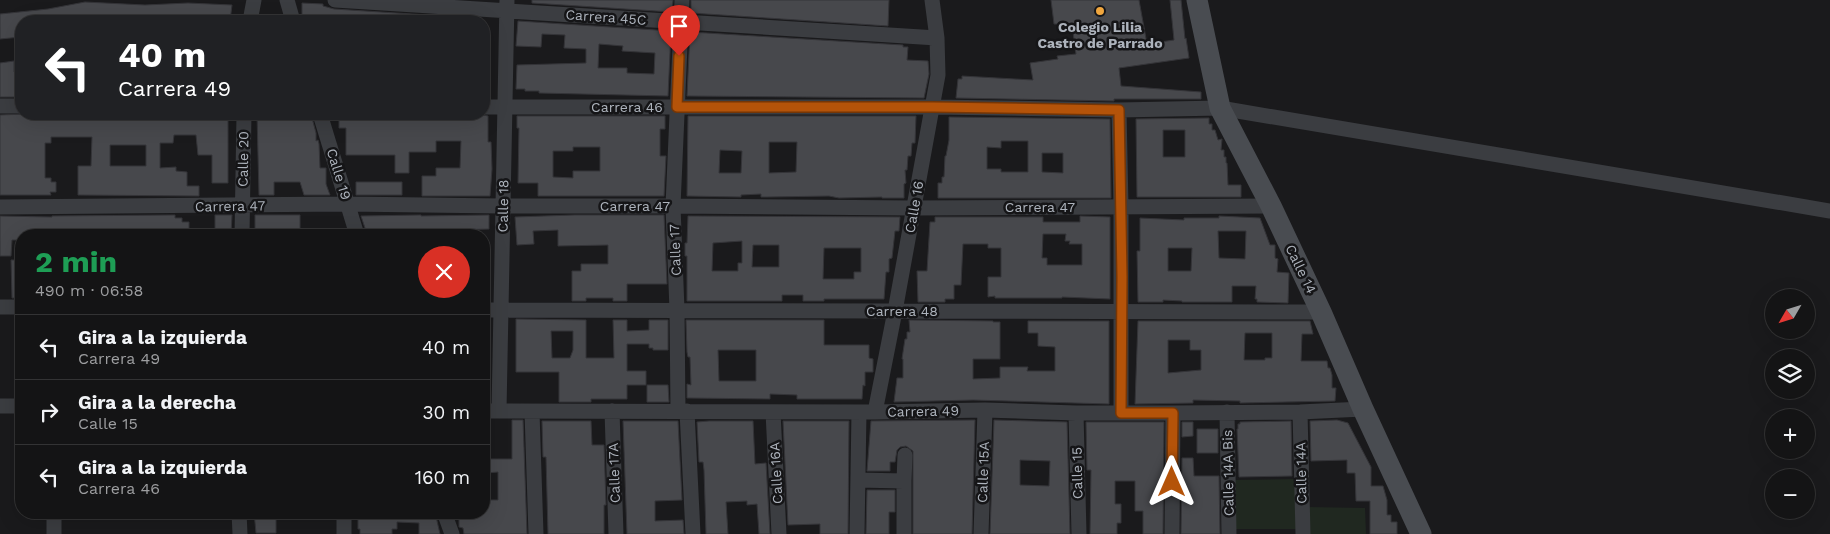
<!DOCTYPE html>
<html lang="es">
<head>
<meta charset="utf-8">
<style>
	body { margin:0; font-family:"Work Sans",sans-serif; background:#1d1d1e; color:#f1f3f6; height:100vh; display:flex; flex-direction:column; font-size:19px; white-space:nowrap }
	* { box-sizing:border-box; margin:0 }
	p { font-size:16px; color:#9d9ea0 }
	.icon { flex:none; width:28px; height:28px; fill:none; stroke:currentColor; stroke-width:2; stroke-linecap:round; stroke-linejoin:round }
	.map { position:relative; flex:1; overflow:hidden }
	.details { position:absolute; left:15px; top:229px; width:475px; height:290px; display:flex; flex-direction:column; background:#141415; border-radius:20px; box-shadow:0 5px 20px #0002,0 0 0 1px #333334 }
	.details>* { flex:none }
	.guide { position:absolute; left:15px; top:15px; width:475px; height:105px; border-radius:20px; box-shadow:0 5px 20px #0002,0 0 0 1px #333334; background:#202124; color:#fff; overflow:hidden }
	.needle { width:32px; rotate:231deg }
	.tools { position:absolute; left:1765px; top:289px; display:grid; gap:10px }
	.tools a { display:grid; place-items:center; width:50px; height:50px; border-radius:50%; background:#141415; box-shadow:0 5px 20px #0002,0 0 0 1px #333334; font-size:25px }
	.pin { position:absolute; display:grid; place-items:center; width:42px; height:42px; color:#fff; margin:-51px -21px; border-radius:50% 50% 50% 0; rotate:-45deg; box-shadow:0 0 5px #0007 }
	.pin .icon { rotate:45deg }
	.me { position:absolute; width:55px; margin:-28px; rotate:0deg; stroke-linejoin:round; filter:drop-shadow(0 0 4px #0008) }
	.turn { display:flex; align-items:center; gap:18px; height:105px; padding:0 20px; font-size:22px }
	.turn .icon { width:65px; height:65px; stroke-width:2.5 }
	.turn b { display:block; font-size:35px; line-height:42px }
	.round { display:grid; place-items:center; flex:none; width:52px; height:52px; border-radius:26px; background:#1d1d1e }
	.summary { display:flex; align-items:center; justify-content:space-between; height:85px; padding:0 20px }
	h1 { font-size:30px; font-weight:700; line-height:38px; color:#1e9e55 }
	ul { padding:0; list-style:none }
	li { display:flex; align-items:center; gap:15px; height:65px; padding:0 20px; border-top:1px solid #333334 }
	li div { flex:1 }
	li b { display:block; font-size:19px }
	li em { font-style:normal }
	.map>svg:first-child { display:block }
</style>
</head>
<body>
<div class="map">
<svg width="1830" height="534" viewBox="0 0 1830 534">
	<rect width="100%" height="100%" fill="#1a1a1c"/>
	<!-- green -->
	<path fill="#202820" d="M1297,479L1298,529H1235L1234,480Z
		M1307,507L1365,508L1366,534H1308Z"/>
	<!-- building -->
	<path fill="#47484c" stroke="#343438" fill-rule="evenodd" d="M532,0H673L672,12L532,3Z
		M691,0H889L888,26L691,13Z
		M1051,0H1139L1147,44L1174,40L1170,0H1181L1185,39L1186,38L1189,58L1119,68L1121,86L1201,92V99H1114V101L956,98L958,79H962V76L1033,80L1030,63L1058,59L1057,56L1076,54L1072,25L1060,26V24H1054Z
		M85,2L145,5L188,3L232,5L230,21H21V37L0,39V14L48,9Z
		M302,3L323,4V6L334,9L443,16V21H306V19L302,18Z
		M518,21L671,31L668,96L539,93V91H525V89H516L517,65L586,63V49L564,48L565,35L542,34L541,47L516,46ZM599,44L623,46L622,51L655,53L654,74L627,73V68H598Z
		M690,32L903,45V47H908L907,60L928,61L929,74L924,98L687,96Z
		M14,61V72H21V97H0V63Z
		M26,114L65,116V114L228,115V183H212V155H198L196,135H174L173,143H160V168L176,167V171L187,172V186H199V196L78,195V166H91L92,137H51V143H45V178H51V182H56V192H50L51,195H0V115ZM110,145H146V166H110Z
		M257,114H311L316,133V141L318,140L319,144L320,168H326V184L330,195H304L300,182H274V195H259Z
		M339,114H478L488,116V142H491L492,169L490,196H422V176H436V168H460L461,141H436V152H409V173H395V155H346V128H339Z
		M517,116H665V129H660V156H666L664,196H538V183H518L519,128H517ZM573,147H600V171H573V178L553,177V151H573Z
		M688,116H916L915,143H912L911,156H908L907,170H905L906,183L904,184V198H882V197L839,198L829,196L768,197H761V194L741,195V197L687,196ZM769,142H797L796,172L769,173ZM720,150L742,151L741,173H719Z
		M949,117L1110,119L1111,198H938V183H942V177H944L945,156H946L949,140ZM1001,141H1028V172H1001V169H987V147L1001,148ZM1042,153H1063V173L1042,172Z
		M1209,118V124H1212V130H1215L1218,140L1222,139L1221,150H1224V157H1226V163H1227L1228,185H1241V197H1137L1136,119ZM1163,130H1185V157H1163Z
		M356,182H402V195H356Z
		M175,215V218H182V222H189V235H21V240H12L11,256H0V216L52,217V216Z
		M215,215H232L231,235H215Z
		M255,215H300V229H289V235H259V229H255Z
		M421,215V216L489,215V229L449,230V235H421V230L366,231L361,216Z
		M574,215H664L667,284H627V301H613V298H586V301H572V271H581V264H608V245L558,246V230L533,231L534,244L517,245L515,217Z
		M688,216L900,217L899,231H895L892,258L889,259V272H886L884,299H824V301H803V295H782V301H687V256H685V243H687ZM742,241V263H738V271H712L713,243ZM753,245H779V267H752ZM824,248H861V272H854V279H823Z
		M1080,216L1110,217V299L1062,297V298H995V296L988,297V277H1001V248H988V244H963L961,285H954V299H945V302H918L917,271H927L930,222H935V217H1043V222H1080ZM1043,234H1066L1065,241H1070L1069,244H1082V265H1047V258H1042Z
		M1219,216L1260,218L1270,245H1275V258L1278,259L1277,272L1289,273L1288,303L1257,302V299H1255L1256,286H1232V302H1182V301L1163,300V302H1138L1137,251H1140V218L1184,220V218H1219ZM1218,231H1246L1245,259L1219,258ZM1168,248H1192L1191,271H1168Z
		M11,260H21V298H12Z
		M516,319L586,320V358H614L613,320H627V331L649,330V320H668V350H653V348H649V344H627V371H646V385H627V399H591V402H559V372H516ZM551,331H573V350L570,358H552Z
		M686,320H824V345H869V358L873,359V372H865V386L863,385L862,399H797V395L770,394V399L687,398V384L691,385L690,357H688L687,352ZM718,350H756V381H719Z
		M909,320L993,321V322H1000V359H973V379L1000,378V367H1028L1027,371H1055V347L1038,346V333H1028V321H1109V404L973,400L894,402L897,378H903V359H902L905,339H907V332H910Z
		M1138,321H1310L1313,334H1302L1301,361H1327L1328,368H1330L1332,375V388H1336L1335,401L1240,403V401L1193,400V403L1135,404ZM1245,333H1272V358H1265V360H1244ZM1168,340H1190V350H1201V370L1168,373Z
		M647,385H668L669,402H647Z
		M512,420H523L527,534H464L463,528L459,527V512H484V500H498V472L486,473L484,459H512Z
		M975,420L972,534H913V451L906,446L900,447L897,450L895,462H890V471H867L871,421Z
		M994,420L1067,422L1070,534H990ZM1020,460L1050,461L1049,486L1020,485Z
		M1337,420L1348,423L1371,467V486H1383L1387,500V515H1391V522H1397V534H1370V501H1356L1355,473H1347V460L1311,461L1310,421Z
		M542,421H591L592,445H604L606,505H604V534H548L546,457H543Z
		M623,421H678L682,500L655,501V521L683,520L684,534H627Z
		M709,421H753L755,464L766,463L770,534H759L757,504L747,505V501L726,502L728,534H706L704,470L703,462H699L697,422Z
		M783,421H849L848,534H820V524L788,525Z
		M1291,421L1292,476L1239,477L1237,429H1238V424H1240V422Z
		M1086,422H1164L1163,534H1143V511H1135V481H1115V504H1121V523H1117V534H1090L1091,470H1087Z
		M1182,422H1193V436L1182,437Z
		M1197,429H1218V453H1197Z
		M1182,458H1193L1194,476H1219L1220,534H1181Z
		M867,490H895V512H889V534H866Z
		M254,512H269V519H276V533H256Z
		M358,512H435L440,534H419V523L397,522V529H392V534H360V529H358Z"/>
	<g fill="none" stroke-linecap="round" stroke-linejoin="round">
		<!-- street -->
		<path stroke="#3b3d41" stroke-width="15" d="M287,0L293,21
			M335,0L937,38
			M250,21L254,0
			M0,106H21
			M484,107H933L1119,110L1220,108L1830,211
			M1119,110L1121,207V413
			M320,114L357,235
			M0,207L347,204L502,206H673L913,208L1271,206
			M242,235L244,114
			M0,307H21
			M484,310L1321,312
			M0,406H21
			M484,411L875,412L985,410L1076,413H1173L1300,412L1363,409
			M499,411L507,0
			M612,411L616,534
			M678,411L677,310L673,206L682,0
			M687,411L693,534
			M532,412L536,534
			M773,412L779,534
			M875,412L895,311L938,75L937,38L932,0
			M1227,412L1229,534
			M1300,412L1303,534
			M1076,413L1079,534
			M858,480L904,481L905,455
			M54,512V534
			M239,512L240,534
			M444,512L452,534
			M344,534V512
			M857,534L859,412
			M904,534V481
			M981,534L985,410
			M1172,534L1173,413"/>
		<!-- secondary -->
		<path stroke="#494c51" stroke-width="21" d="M1197,0L1220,108L1271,206L1321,312L1363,409L1421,534"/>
	</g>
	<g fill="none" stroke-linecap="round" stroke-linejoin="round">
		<defs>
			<path id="route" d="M679,56L677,107H933L1119,110L1122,277L1121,413H1173L1172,482"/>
		</defs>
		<!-- route casing -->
		<use href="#route" stroke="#753606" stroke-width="12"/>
		<!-- route -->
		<use href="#route" stroke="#b45309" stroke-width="9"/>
	</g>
	<!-- markers -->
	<circle fill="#f0a63e" stroke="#151517" stroke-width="2" cx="1100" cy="11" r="5"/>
	<g text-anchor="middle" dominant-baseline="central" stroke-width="5" stroke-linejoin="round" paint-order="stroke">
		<!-- street labels -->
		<g font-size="14" fill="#adb3bc" stroke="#151517">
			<text transform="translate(606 17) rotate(4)">Carrera 45C</text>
			<text x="627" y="107">Carrera 46</text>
			<text transform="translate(243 159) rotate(-89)">Calle 20</text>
			<text transform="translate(339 174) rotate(73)">Calle 19</text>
			<text transform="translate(230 206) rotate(-1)">Carrera 47</text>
			<text transform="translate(503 206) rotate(-89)">Calle 18</text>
			<text x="635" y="206">Carrera 47</text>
			<text transform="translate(914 207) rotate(-80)">Calle 16</text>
			<text x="1040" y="207">Carrera 47</text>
			<text transform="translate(675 250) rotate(-92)">Calle 17</text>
			<text transform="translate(1301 269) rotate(64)">Calle 14</text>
			<text x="902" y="311">Carrera 48</text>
			<text transform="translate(923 411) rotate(-1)">Carrera 49</text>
			<text transform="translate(983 472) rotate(-88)">Calle 15A</text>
			<text transform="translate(614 473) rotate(-92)">Calle 17A</text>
			<text transform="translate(776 473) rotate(-93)">Calle 16A</text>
			<text transform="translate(1077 473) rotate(-91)">Calle 15</text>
			<text transform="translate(1228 473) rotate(-91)">Calle 14A Bis</text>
			<text transform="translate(1301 473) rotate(-91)">Calle 14A</text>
		</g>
		<!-- poi labels -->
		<g font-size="14" font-weight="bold" fill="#adb3bc" stroke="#151517">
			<text x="1100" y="27">Colegio Lilia<tspan x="1100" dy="16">Castro de Parrado</tspan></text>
		</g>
	</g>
</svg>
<div class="tools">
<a><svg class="needle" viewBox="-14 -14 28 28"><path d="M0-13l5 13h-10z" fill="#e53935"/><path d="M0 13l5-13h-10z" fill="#9d9ea0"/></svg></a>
<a><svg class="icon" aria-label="layers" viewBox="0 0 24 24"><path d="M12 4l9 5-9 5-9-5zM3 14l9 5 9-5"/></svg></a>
<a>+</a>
<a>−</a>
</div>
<div class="pin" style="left:679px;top:56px;background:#d93025"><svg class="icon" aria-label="arrive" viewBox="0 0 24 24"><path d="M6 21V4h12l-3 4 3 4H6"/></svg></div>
<svg class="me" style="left:1172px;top:482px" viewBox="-20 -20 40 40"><path d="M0-17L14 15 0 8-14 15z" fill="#b45309" stroke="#fff" stroke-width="4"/></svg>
<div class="guide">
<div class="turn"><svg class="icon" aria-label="left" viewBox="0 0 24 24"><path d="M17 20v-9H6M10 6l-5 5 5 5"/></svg><div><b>40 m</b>Carrera 49</div></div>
</div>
<section class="details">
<div class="summary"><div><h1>2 min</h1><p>490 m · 06:58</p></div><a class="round" style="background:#d93025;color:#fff"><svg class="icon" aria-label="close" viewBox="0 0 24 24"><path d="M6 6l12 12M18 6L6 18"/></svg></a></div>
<ul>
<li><svg class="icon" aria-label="left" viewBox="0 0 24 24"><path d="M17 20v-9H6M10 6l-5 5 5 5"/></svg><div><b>Gira a la izquierda</b><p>Carrera 49</p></div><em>40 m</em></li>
<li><svg class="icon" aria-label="right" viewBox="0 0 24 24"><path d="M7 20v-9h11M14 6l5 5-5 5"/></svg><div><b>Gira a la derecha</b><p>Calle 15</p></div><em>30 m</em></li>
<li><svg class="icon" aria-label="left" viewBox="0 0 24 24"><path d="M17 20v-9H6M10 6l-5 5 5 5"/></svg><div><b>Gira a la izquierda</b><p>Carrera 46</p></div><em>160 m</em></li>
</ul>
</section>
</div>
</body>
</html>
